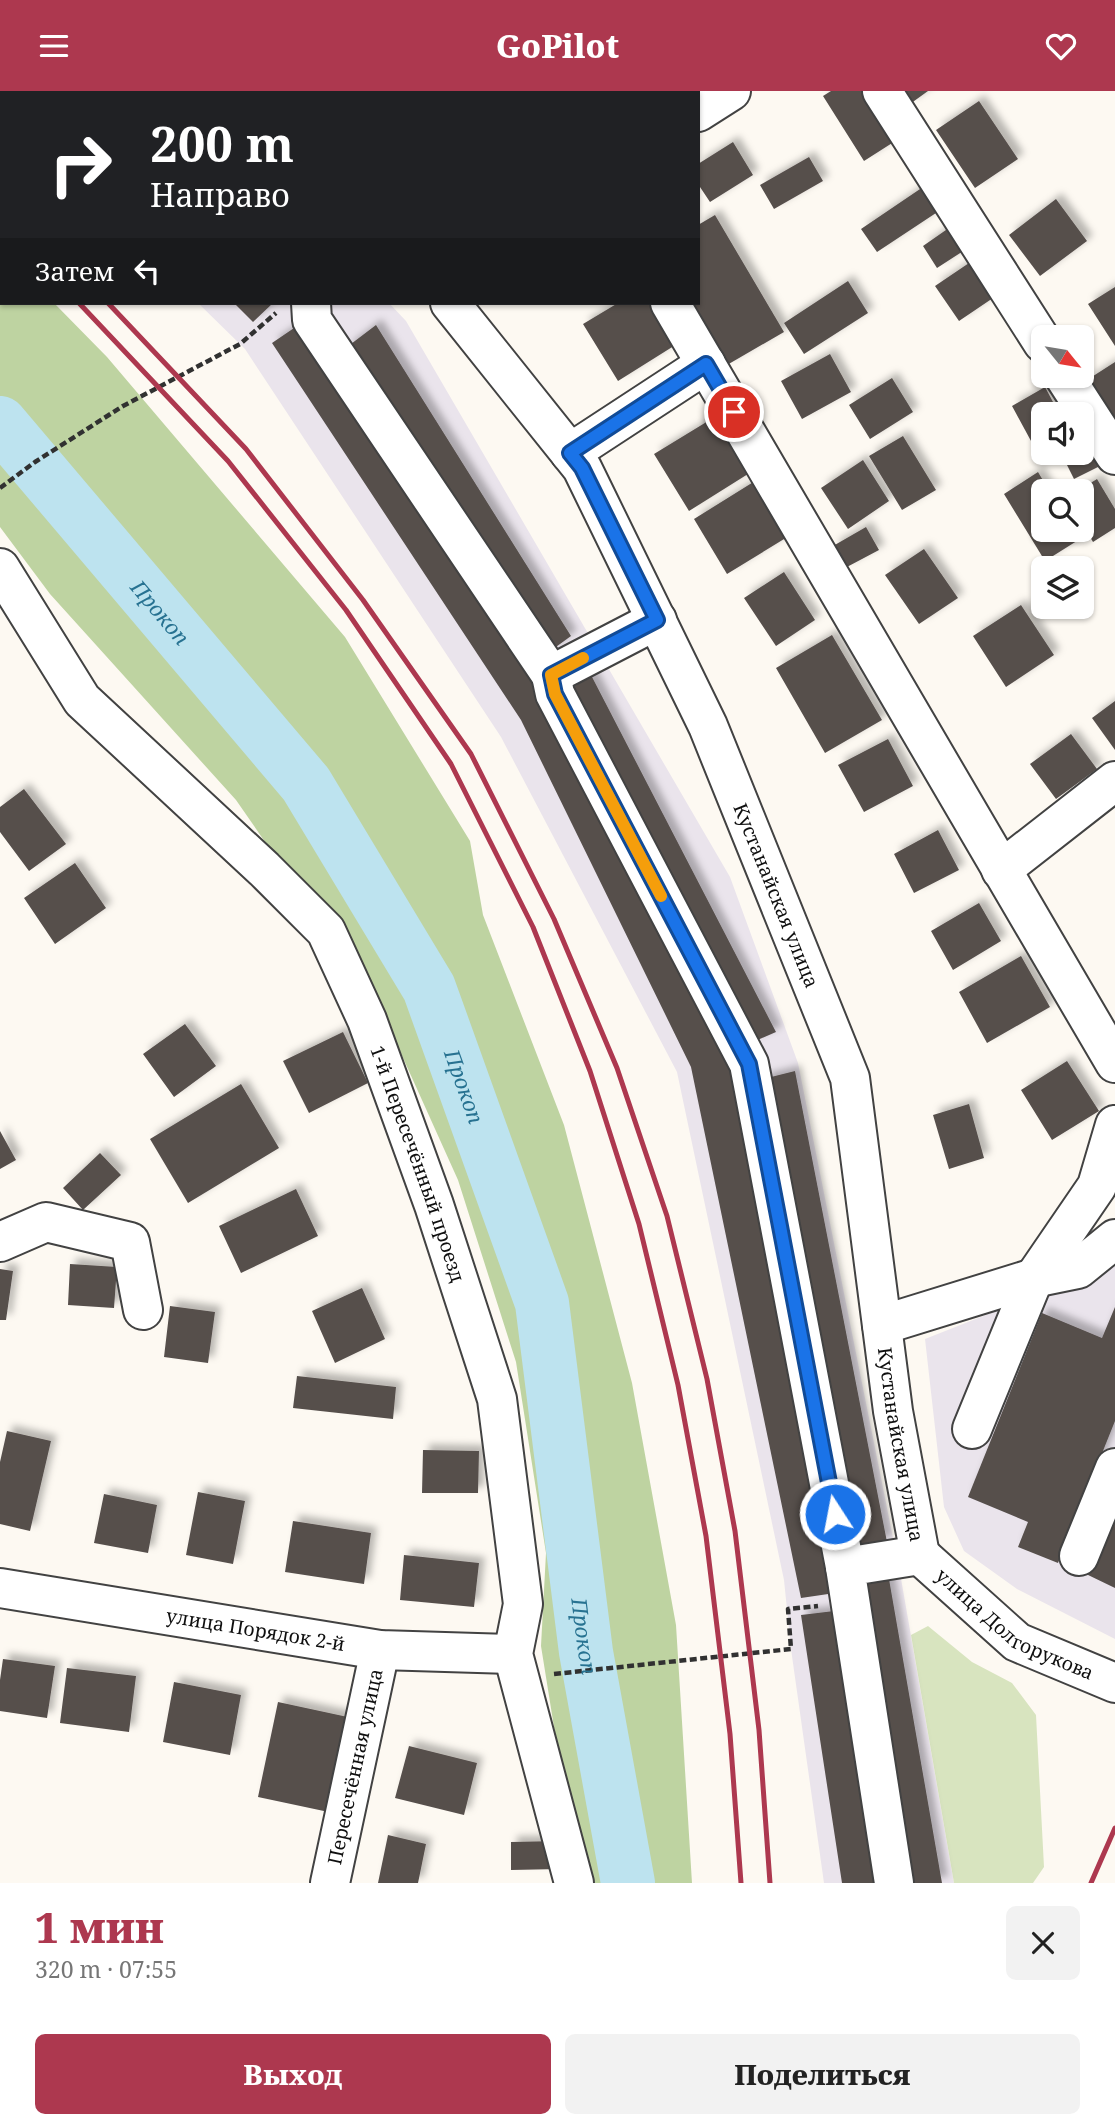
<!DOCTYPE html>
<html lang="ru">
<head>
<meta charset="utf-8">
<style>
	body { margin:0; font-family:"Noto Serif",serif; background:#f2f2f2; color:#222; height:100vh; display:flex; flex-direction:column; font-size:26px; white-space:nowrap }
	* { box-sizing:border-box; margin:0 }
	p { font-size:23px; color:#767676 }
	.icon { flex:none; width:38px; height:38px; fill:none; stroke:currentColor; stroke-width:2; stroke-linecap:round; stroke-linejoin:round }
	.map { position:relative; height:1792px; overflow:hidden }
	.drawer { display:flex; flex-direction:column; background:#fff; flex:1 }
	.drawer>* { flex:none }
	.hud { position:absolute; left:0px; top:0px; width:700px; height:214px; box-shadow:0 2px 5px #0004; background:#202124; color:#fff; overflow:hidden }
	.needle { width:46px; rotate:120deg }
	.fabs { position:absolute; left:1031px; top:234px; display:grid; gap:14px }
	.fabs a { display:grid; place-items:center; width:63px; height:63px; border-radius:10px; background:#fff; box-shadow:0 2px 5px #0004; font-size:35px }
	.pin { position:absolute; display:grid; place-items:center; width:60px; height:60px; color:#fff; margin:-30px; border:4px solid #fff; border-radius:50%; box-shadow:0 2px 7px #0007 }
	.me { position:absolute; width:77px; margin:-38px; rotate:349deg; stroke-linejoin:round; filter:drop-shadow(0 0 5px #0008) }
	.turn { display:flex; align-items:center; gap:24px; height:147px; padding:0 35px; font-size:32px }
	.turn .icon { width:91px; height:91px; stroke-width:2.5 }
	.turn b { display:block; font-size:49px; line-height:60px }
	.then { display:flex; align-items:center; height:66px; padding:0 35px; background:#0003; gap:14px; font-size:26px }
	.round { display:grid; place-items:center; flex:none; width:74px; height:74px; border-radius:10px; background:#f2f2f2 }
	.overview { display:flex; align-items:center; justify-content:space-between; height:119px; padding:0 35px }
	h1 { font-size:42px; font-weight:800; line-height:52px; color:#ad384f }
	.button { display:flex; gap:14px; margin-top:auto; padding:14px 35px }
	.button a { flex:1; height:80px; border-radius:10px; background:#ad384f; color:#fff; font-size:28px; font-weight:800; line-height:80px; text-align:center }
	.button a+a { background:#f2f2f2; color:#222 }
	header { display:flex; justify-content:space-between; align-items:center; height:91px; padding:0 35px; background:#ad384f; color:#fff; font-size:32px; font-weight:800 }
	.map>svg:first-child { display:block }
</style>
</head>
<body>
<header><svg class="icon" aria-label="menu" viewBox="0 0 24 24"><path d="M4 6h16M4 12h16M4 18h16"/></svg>GoPilot<svg class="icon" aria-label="heart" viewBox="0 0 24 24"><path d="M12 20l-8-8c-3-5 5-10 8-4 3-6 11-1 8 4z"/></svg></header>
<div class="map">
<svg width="1115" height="1792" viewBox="0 0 1115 1792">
	<defs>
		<filter id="shadow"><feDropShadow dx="6" dy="-6" stdDeviation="3.5" flood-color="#0004"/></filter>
	</defs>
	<rect width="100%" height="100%" fill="#fdf9f2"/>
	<!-- industrial -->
	<path fill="#eae4ec" d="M198,212H389L406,230L730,786L798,972L900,1482L954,1792H824L791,1558L784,1489L677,981L501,646L245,258Z
		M1115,1133V1548L1017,1498L964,1460L944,1416L925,1248L1006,1216Z"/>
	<!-- green -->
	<path fill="#d8e4bf" d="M928,1535L972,1571L1012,1592L1036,1624L1044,1776L1033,1792H954L911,1544Z"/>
	<!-- forest -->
	<path fill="#bed3a1" d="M0,157L2,212H54L107,266L345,546L470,750L483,824L564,1034L632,1292L676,1534L692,1792H579L541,1555L546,1462L516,1271L458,1089L381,918L236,709L50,503L0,436Z"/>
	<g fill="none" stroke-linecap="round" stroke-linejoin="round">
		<!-- river -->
		<path stroke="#bde3ef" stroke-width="54" id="s1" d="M0,332L306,693L429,897L542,1212L586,1561L628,1792"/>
	</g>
	<!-- building -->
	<path fill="#564f4c" filter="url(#shadow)" d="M831,0H869L900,47L864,70L823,5Z
		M901,0H928L910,13Z
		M979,10L1018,68L975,97L936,39Z
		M733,51L753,84L710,111L698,93V73Z
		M809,66L823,90L774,118L760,94Z
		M923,96L939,120L877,161L861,138Z
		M1056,108L1087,150L1040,185L1009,144Z
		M715,124L784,241L727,274L690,212H698V134Z
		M956,132L971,155L937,177L923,155Z
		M969,172L993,207L959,230L935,195Z
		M848,190L868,222L804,263L784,232Z
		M1115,196V255L1088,213Z
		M234,212H273L253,231Z
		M618,212H651L677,253L618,290L583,233Z
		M376,234L571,545L549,561L347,256Z
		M297,235L547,612L735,973L835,1502L801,1507L691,976L521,629L272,252Z
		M830,263L851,301L802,328L781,290Z
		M1115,271V332L1087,289Z
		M892,287L913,321L870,348L849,314Z
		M1045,296L1060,324H1043V358L1037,361L1012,315Z
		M713,327L748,383L689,420L654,363Z
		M903,345L936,399L902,419L869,365Z
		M1096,351L1106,372L1074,388L1063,366L1071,362H1082V357Z
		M863,369L889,410L848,438L821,397Z
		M1038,381L1050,401H1043V439H1075L1080,448L1045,470L1004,403Z
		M1097,388L1115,418V437L1093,451L1082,432V401H1076Z
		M755,390L789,445L727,483L694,428Z
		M866,436L879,459L845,477L833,455Z
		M924,458L958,507L919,533L885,484Z
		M784,481L815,529L776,555L744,507Z
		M1021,514L1054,564L1006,596L973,545Z
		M832,544L882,629L825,662L776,577Z
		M591,584L776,941L753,951L565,602Z
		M1115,610V659L1092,627Z
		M1071,643L1097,678L1056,708L1030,673Z
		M888,648L913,695L864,721L838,674Z
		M24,698L66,753L29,780L0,741V716Z
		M938,739L959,779L914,802L894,763Z
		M75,772L106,817L55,853L24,807Z
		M979,812L1001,850L953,879L931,840Z
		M1021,865L1050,916L987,952L959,901Z
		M185,933L216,975L174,1006L143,963Z
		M343,941L368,992L309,1022L283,970Z
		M1067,970L1099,1020L1052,1049L1021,999Z
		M795,980L887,1451L851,1459L763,988Z
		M241,993L279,1057L188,1112L150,1048Z
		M969,1013L984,1067L949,1078L933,1024Z
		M0,1040L16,1069L0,1078Z
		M100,1062L121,1084L83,1119L63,1097Z
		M296,1098L318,1145L241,1182L219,1135Z
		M70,1173L117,1176L114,1217L68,1214Z
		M0,1178L13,1180L6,1229H0Z
		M362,1197L385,1248L335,1272L312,1220Z
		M170,1215L215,1221L208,1272L164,1266Z
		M1115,1216V1330L1058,1472L1018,1456L1028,1431L968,1406L1042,1222L1102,1247Z
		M297,1285L396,1296L393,1328L293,1317Z
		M7,1340L51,1350L30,1440L0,1433V1371Z
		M423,1359L479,1360L478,1402H422Z
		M198,1401L245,1410L233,1473L186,1464Z
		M104,1403L157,1414L148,1462L94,1452Z
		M1115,1414V1497L1086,1483Z
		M293,1430L371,1442L364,1493L285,1481Z
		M404,1464L479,1472L474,1516L400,1509Z
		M889,1488L942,1792H904L858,1494Z
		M834,1520L882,1792H842L801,1524Z
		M3,1568L55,1575L47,1627L0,1620V1589Z
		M67,1577L136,1585L129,1641L60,1632Z
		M174,1591L241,1604L230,1664L163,1651Z
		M278,1611L357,1628L338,1723L258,1706Z
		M409,1655L477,1672L464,1724L395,1707Z
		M388,1744L426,1753L418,1792H378Z
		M559,1750L560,1778L511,1779V1751Z"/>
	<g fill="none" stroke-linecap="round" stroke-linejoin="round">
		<defs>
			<g id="minor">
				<path d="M127,0L129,2"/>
				<path d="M260,0L262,2"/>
				<path d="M882,0L1043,252"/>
				<path d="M698,21L731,0"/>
				<path d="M311,212L312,229L551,584L657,529"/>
				<path id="s2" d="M450,212L582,377L708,635L850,987L893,1320L920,1464"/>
				<path d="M670,212L1115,972"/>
				<path d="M1064,285L1115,364"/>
				<path d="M570,362L706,273"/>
				<path id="s3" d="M0,477L82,609L264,778L326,840L367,929L434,1114L497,1308L523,1513L513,1563L574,1792"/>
				<path d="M551,584L555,603L749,973L845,1476"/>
				<path d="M1001,779L1115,690"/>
				<path d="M0,1151L46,1131L130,1151L143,1219"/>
				<path d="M882,1234L1034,1187L1078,1178L1115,1148"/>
				<path d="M972,1338L1034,1187L1097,1095L1115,1034"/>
				<path id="s4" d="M920,1464L1017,1551L1115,1592"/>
				<path d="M1079,1465L1115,1377"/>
				<path id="s5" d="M0,1497L380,1559L513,1563"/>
				<path id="s6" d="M330,1792L380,1559"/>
				<path d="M894,1792L845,1476L920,1464"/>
			</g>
		</defs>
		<!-- minor casing -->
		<use href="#minor" stroke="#424242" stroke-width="42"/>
		<!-- path -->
		<path stroke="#313131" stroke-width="4.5" stroke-dasharray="7 3.5" stroke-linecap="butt" d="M0,397L35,371L123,315L240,253L276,222
			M554,1583L791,1558L788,1518L818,1515"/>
		<!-- minor -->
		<use href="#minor" stroke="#fff" stroke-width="38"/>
		<!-- rail -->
		<path stroke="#ad384f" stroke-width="5" d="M0,98L2,100
			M0,128L2,130
			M79,212L228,370L346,519L451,673L533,836L590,980L639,1133L678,1294L706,1445L730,1643L741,1792
			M108,212L246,358L363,509L471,663L554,828L617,977L667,1125L707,1288L735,1440L759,1639L770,1792
			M1091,1792L1115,1737"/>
	</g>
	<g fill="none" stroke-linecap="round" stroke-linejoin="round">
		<defs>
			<path id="route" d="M734,321L706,273L570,362L582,377L657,529L551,584L555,603L749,973L835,1423"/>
		</defs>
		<!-- route casing -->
		<use href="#route" stroke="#114b97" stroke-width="18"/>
		<!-- route -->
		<use href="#route" stroke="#1a73e8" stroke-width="12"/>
		<!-- slow -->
		<path stroke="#f59e0b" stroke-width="12" d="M583,567L551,584L555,603L661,805"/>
	</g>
	<g text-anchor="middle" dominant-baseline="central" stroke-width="7" stroke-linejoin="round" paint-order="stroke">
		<!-- street labels -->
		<g font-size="19" fill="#0f0f0f" stroke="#fff">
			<text stroke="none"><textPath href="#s2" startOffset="681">Кустанайская улица</textPath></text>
			<text stroke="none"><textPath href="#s3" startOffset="742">1-й Пересечённый проезд</textPath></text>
			<text stroke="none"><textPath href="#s2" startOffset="1248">Кустанайская улица</textPath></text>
			<text stroke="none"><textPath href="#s4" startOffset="119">улица Долгорукова</textPath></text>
			<text stroke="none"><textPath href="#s5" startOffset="259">улица Порядок 2-й</textPath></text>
			<text stroke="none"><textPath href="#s6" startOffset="119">Пересечённая улица</textPath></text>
		</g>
		<!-- water labels -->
		<g font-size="21" font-style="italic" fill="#277291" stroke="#fff">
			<text stroke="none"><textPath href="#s1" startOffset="248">Прокоп</textPath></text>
			<text stroke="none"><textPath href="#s1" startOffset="816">Прокоп</textPath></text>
			<text stroke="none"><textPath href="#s1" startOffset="1382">Прокоп</textPath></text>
		</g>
	</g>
</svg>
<div class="fabs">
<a><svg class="needle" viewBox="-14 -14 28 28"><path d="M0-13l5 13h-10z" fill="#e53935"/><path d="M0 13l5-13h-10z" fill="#767676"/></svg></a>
<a><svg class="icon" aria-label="sound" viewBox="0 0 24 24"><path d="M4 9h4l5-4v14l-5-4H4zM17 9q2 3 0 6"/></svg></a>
<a><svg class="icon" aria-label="search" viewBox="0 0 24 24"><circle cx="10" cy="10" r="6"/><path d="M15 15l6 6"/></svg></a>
<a><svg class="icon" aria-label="layers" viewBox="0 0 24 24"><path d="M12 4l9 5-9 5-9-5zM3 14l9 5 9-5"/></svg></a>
</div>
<div class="pin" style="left:734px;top:321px;background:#d93025"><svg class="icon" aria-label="arrive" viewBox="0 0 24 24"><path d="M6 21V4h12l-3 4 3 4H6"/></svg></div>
<svg class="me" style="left:835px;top:1423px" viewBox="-20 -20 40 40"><circle r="17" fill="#1a73e8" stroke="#fff" stroke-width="3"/><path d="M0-11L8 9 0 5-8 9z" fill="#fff"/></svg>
<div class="hud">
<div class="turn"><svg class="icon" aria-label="right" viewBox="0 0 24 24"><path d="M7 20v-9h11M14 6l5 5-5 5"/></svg><div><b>200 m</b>Направо</div></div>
<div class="then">Затем<svg class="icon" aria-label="left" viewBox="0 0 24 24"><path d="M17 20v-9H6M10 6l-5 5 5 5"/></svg></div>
</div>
</div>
<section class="drawer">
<div class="overview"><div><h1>1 мин</h1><p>320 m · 07:55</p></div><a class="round"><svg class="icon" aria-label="close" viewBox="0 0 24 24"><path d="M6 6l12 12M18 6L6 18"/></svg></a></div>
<div class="button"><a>Выход</a><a>Поделиться</a></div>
</section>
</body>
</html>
